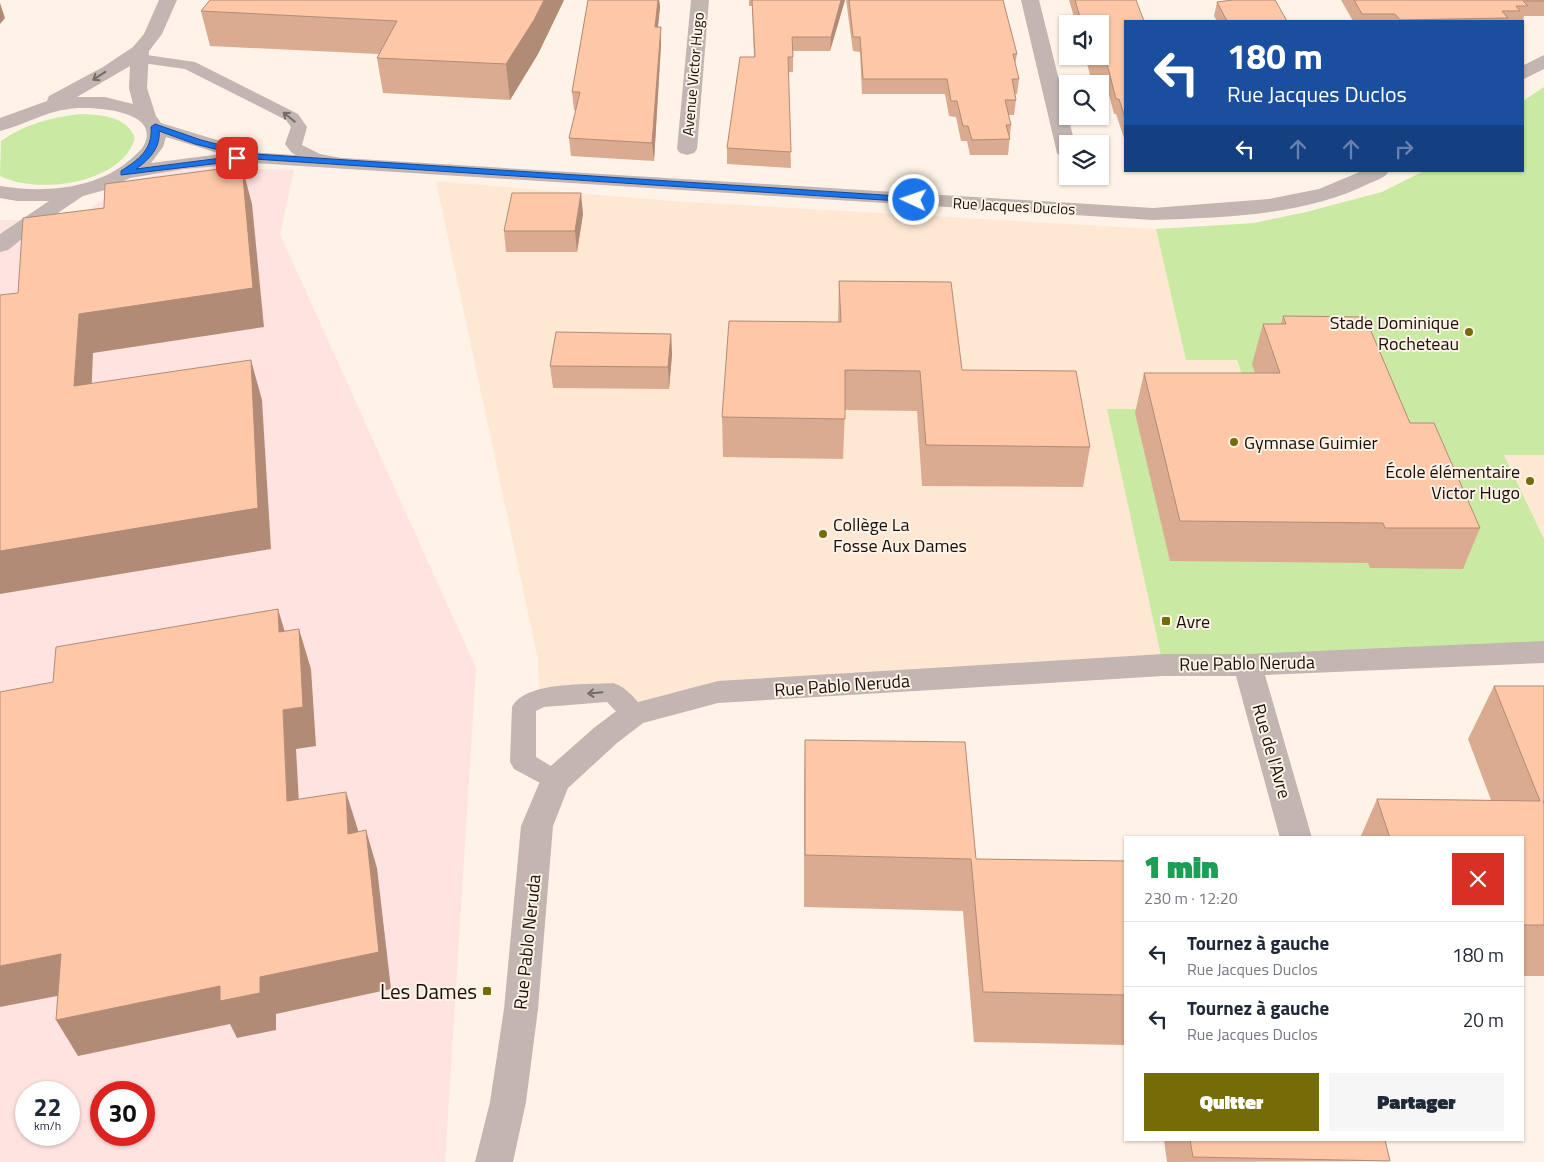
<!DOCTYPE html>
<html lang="fr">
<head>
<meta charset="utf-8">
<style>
	body { margin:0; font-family:"Titillium Web",sans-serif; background:#f6f6f7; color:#1f2937; height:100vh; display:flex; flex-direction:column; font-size:19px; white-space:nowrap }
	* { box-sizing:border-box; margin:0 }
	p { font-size:16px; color:#747a83 }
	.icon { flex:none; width:28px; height:28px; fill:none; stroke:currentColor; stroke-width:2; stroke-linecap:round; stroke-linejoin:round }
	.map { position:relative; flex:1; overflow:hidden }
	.panel { position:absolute; left:1124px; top:836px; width:400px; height:305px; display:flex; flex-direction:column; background:#fff; border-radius:0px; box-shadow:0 1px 4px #0004 }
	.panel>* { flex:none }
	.guide { position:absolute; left:1124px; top:20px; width:400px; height:152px; border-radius:0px; box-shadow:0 1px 4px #0004; background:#1a4fa0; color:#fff; overflow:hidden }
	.controls { position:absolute; left:1059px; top:15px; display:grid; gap:10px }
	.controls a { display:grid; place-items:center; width:50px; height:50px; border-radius:0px; background:#fff; box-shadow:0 1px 4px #0004; font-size:25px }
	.speed { position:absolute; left:15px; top:1081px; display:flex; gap:10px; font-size:25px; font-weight:700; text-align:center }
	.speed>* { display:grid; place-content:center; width:65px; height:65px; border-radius:50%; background:#fff; box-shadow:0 1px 4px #0004; line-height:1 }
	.speed small { font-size:12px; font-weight:400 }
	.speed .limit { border:8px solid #d22; background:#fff; color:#111 }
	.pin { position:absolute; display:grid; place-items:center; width:42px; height:42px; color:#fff; margin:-21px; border-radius:10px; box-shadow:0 2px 8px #0006 }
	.me { position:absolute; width:55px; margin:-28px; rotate:273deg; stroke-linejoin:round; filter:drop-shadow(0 0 4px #0008) }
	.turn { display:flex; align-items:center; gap:18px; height:105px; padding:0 20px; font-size:22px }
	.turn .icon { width:65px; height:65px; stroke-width:2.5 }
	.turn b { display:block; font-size:35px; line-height:42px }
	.lanes { display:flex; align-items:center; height:48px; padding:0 20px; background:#0003; justify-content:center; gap:25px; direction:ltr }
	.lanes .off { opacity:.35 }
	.round { display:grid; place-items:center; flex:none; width:52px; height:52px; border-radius:0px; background:#f6f6f7 }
	.head { display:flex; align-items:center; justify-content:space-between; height:85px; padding:0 20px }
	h1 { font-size:30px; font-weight:800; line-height:38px; color:#1e9e55 }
	.button { display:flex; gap:10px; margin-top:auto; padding:10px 20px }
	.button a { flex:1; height:58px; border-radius:0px; background:#746c07; color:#fff; font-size:20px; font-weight:800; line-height:58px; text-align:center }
	.button a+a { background:#f6f6f7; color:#1f2937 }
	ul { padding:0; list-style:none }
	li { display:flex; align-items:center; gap:15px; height:65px; padding:0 20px; border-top:1px solid #e0e1e3 }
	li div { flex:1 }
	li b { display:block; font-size:19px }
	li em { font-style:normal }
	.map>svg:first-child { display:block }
</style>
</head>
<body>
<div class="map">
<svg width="1544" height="1162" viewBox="0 0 1544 1162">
	<rect width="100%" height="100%" fill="#fff2e6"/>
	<!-- industrial -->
	<path fill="#fee3e0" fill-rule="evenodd" d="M206,167L294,170L280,234L476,668L445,1162H0V220H47L68,224L128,182L168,172ZM26,1092H69V1135H26ZM101,1092H144V1135H101Z"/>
	<!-- built -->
	<path fill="#fee8d4" d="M436,181L671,201L1156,229L1186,359L1237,360L1254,409L1163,665L718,692L634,714L613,692L539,698L538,660Z
		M1504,455H1544V539L1529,507Z"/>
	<!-- green -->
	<path fill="#caeaa4" d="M1544,87V455H1504L1544,539V652L1163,665L1107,409H1254L1237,360H1186L1156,229L1254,223L1306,212L1382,192L1424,171H1522L1523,101Z
		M82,114C103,115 126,116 135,138C122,184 38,195 0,176L1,141C26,124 51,117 82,114Z"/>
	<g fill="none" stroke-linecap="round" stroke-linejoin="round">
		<!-- lane -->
		<path fill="#c2b5b2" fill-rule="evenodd" d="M140,54L195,62L298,114L307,127L302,145L320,154L346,159L348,163L346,167L340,168L301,159L291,152L285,144L291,127L286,120L185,69L135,62L132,59Z
			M613,683C627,687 639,702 646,714L643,721C626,726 618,713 607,702L544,707L536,711V757L564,774L568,781L564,788L555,791L514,769L510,762L512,707C526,681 586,685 613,683Z"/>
		<!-- street -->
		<path fill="#c2b5b2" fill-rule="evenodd" d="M159,0H177L162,34L149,51L147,88L156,116L161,123L243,148L246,152L1153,208L1269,199L1319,189L1362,171H1389C1385,178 1377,180 1370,183C1304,216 1225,217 1153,220L254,163L185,169L130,178L105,190L83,196L37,227L8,250L0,252V234L49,201H17L0,198V186C43,193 96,190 131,159C135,155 141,151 144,145C162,109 88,106 69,109C44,112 24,125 0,131V118L47,101L49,96L103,67L133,47L144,34ZM130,66L129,88L133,104L105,97H77ZM166,137L221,154L151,163L163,147Z
			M691,0H709L697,149L694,153L687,155L680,153L677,149Z
			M1021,0H1039L1075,144H1068V159L1060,157L1057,153Z
			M1544,55V69L1522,80V66Z
			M1544,641V663L1265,675L1312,838H1280L1236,676H1163L718,703L643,723L617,743L568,788L553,826L538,1009L526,1102L513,1162H475L490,1102L504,1009L521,826L544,772L595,727L623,706L718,681L1163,654H1248Z"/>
	</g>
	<!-- wall -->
	<path fill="#daab90" d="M210,0H564L538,54L510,100L383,93L377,58L379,54L210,46L201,11Z
		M588,0H659L660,7L658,27L661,44L654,161L571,156L569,138L576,110H574L572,92Z
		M749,0H845L830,51H793V72H788L791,168L727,164V148L754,57L752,6H749Z
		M846,0H1003L1017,54L1015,65L1019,79L1017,94H1015L1016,100L1014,115H1008L1011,125L1008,155H970L967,141H961L956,117L949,116L945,94H862L860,52L853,51Z
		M1069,0H1136L1125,21V141L1116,114H1114L1104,75H1090L1085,56H1100V24H1076Z
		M1341,0H1544V16H1524L1523,21H1353Z
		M1217,2L1287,21H1217L1214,16Z
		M1260,171H1305L1304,172Z
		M583,214L577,252H506L504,231Z
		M839,281L962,370L1090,447L1083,487L922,486L917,411L845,410L843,459L723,457L722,417L838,322Z
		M1283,316L1410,423L1480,528L1463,569L1370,568L1368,563L1170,561L1135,413L1144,373H1255L1252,364L1263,324H1281Z
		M671,334L672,355L669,389L553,388L550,366Z
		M1494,686H1544V976H1522V838H1360L1377,799L1491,800L1468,739Z
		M805,740L976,859L1125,861V1045L974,1042L963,911L804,907V793Z
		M1164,1140H1385L1390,1161L1167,1162Z"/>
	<!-- shaded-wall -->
	<path fill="#b18b76" d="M544,0H564L538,54L510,100L506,64Z
		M658,0H659L660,7L656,44L655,27Z
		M841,0H845L830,51L831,37Z
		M0,3L5,18L0,24Z
		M661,27V44L654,161L652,143Z
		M242,166L252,204L264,327L93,353L90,426L74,386L79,314Z
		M581,193L583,214L577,252L575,231Z
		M671,334L672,355L669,389L668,367Z
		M251,360L262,400L271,549L0,594V551Z
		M278,609L290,649L279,632Z
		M299,629L311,669L316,746L296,749L301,840L287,801L283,710Z
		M346,792L358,830L360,872L348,834Z
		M366,830L377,868L391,989L276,1014V1030L237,1038L230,1024L78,1056L56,1020L260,977Z
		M61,954L83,991L0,1007V966Z"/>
	<!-- building -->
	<path fill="#fdc7a8" stroke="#b18b76" d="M210,0H544L534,20L506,64L377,58L397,21L201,11Z
		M588,0H658L655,27H661L652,143L569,138L580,92H572Z
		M752,0H841L831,37H792L793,57H788L791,152L727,148L740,57H755Z
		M849,0H1003L1017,54H1013L1019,79H1012L1016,100H1005L1011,125H1006L1010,139L972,140L968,126H963L957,101H951L947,79H863L860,37H853Z
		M1075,0H1136L1144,21H1125V118L1119,99H1116L1106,60H1092L1091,56H1100V24H1082Z
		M1233,0H1275L1287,21H1227L1217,2Z
		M1354,0H1544V1H1523L1528,6H1516L1520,11H1502L1508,18L1400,20L1395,14H1362Z
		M242,166L253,288L79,314L74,386L251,360L258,508L0,551V295L18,293L23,218L104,208L105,184Z
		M512,193H581L575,231H504Z
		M839,281L951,282L962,370L1076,371L1090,447L926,445L920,371L845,370V419L722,417L729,321L841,322Z
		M1283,316L1365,317L1410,423H1434L1480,528H1385L1383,523L1180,521L1144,373H1280L1263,324H1286Z
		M556,332L671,334L668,367L550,366Z
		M278,609L279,632L299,629L303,707L283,710L287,801L346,792L348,834L366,830L379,952L260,977V993L220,1001V986L56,1020L61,954L0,966V692L53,682L56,647Z
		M1494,686H1544V801H1543L1544,804V925H1522V838H1390L1377,799L1540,801Z
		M805,740L965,742L976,859L1125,861V995L983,992L971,859L805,855Z
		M1190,1140H1385L1390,1161L1193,1157Z"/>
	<!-- one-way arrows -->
	<defs><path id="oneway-shaft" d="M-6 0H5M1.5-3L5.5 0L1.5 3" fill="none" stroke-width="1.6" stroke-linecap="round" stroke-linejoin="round" transform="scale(1.25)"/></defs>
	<g stroke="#756b66">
		<use href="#oneway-shaft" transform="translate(99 76) rotate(147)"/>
		<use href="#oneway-shaft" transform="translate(289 117) rotate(-141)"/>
		<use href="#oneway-shaft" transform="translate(595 693) rotate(175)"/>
	</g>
	<!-- route -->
	<path fill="#1a73e8" stroke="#114b97" d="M155,124L201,140L255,154L914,197L918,200L914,202L254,159L195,144L159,131C161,147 149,160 136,169L237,156L241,158L237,161L121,175V171C138,160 153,150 151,127Z"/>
	<!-- markers -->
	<g fill="#746c07" stroke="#fff2e6" stroke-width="2">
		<circle cx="1469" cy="332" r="5"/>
		<circle cx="1234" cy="442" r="5"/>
		<circle cx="1530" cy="481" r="5"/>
		<circle cx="823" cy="534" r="5"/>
		<rect x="1161" y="616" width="10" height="10" rx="2.5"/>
		<rect x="482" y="986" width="10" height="10" rx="2.5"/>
	</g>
	<g text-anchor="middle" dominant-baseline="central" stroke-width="4" stroke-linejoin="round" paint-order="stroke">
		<!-- far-street labels -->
		<g font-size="15" fill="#17100a" stroke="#fff2e6">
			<text transform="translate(693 74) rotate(-85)">Avenue Victor Hugo</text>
			<text transform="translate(1014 206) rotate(3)">Rue Jacques Duclos</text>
		</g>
		<!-- poi labels -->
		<g font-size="18" fill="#17100a" stroke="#fff2e6" text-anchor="start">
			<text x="1459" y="322" text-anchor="end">Stade Dominique<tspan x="1459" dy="21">Rocheteau</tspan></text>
			<text x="1244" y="442">Gymnase Guimier</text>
			<text x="1520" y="471" text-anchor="end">École élémentaire<tspan x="1520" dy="21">Victor Hugo</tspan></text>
			<text x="833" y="524">Collège La<tspan x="833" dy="21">Fosse Aux Dames</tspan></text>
			<text x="1176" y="621">Avre</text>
		</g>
		<!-- street labels -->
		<g font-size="18" fill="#17100a" stroke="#fff2e6">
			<text transform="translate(1247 663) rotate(-1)">Rue Pablo Neruda</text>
			<text transform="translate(842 685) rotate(-4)">Rue Pablo Neruda</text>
			<text transform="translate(1272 751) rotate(74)">Rue de l'Avre</text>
			<text transform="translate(527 942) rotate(-84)">Rue Pablo Neruda</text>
		</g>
		<!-- near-poi labels -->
		<g font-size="21" fill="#17100a" stroke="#fff2e6" text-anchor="end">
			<text x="477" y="991">Les Dames</text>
		</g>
	</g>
</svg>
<div class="controls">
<a><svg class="icon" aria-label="sound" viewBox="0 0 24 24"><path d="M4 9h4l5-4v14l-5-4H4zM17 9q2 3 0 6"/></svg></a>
<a><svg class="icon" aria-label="search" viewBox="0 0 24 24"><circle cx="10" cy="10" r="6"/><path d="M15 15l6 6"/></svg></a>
<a><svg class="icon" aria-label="layers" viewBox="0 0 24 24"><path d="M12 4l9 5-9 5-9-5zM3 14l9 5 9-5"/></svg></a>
</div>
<div class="speed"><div>22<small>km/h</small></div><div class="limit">30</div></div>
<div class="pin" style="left:237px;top:158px;background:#d93025"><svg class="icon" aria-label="arrive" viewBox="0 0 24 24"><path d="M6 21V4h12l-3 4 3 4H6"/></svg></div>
<svg class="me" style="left:914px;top:200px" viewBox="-20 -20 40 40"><circle r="17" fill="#1a73e8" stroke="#fff" stroke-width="3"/><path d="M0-11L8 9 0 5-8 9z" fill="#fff"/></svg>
<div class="guide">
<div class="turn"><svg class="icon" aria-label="left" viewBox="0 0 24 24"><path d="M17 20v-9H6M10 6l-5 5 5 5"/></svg><div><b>180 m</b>Rue Jacques Duclos</div></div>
<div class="lanes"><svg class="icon" aria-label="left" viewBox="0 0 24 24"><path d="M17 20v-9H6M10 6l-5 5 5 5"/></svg><svg class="icon off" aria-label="ahead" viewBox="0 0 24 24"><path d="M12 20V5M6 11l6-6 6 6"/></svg><svg class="icon off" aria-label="ahead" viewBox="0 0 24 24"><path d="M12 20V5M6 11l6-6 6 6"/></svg><svg class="icon off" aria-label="right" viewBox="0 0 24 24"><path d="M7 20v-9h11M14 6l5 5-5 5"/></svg></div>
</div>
<section class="panel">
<div class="head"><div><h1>1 min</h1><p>230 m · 12:20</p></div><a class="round" style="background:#d93025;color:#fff"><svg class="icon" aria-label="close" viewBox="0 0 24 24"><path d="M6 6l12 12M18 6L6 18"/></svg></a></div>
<ul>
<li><svg class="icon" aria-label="left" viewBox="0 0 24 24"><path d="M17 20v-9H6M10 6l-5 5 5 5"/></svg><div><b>Tournez à gauche</b><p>Rue Jacques Duclos</p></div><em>180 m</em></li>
<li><svg class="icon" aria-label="left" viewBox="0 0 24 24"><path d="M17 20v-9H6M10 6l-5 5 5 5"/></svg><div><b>Tournez à gauche</b><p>Rue Jacques Duclos</p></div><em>20 m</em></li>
</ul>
<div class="button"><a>Quitter</a><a>Partager</a></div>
</section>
</div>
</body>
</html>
